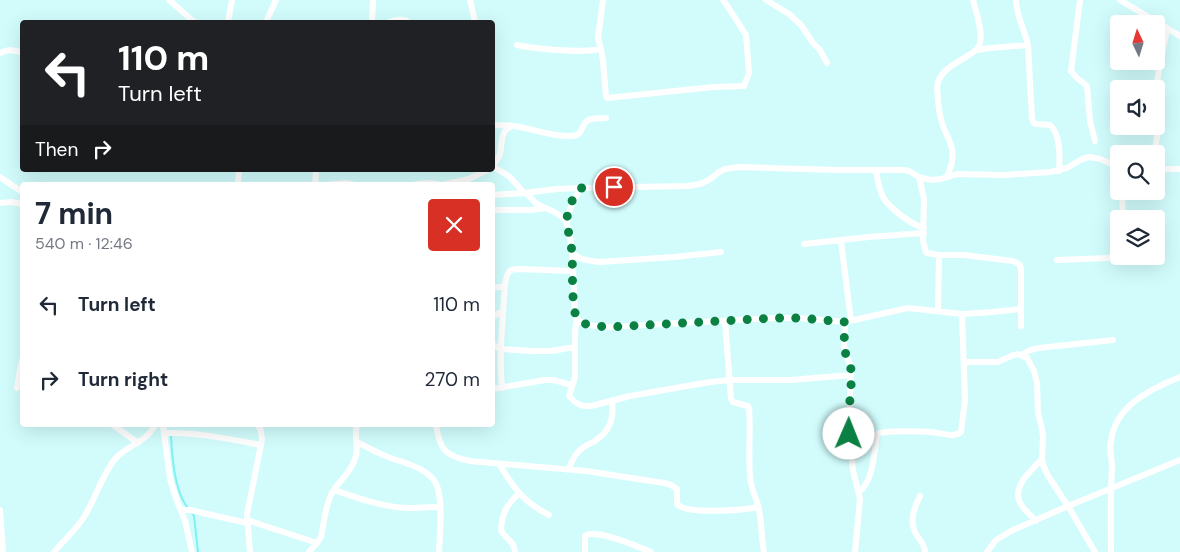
<!DOCTYPE html>
<html lang="en">
<head>
<meta charset="utf-8">
<style>
	body { margin:0; font-family:"DM Sans",sans-serif; background:#f2f2f3; color:#1f2937; height:100vh; display:flex; flex-direction:column; font-size:19px; white-space:nowrap }
	* { box-sizing:border-box; margin:0 }
	p { font-size:16px; color:#747a83 }
	.icon { flex:none; width:28px; height:28px; fill:none; stroke:currentColor; stroke-width:2; stroke-linecap:round; stroke-linejoin:round }
	.map { position:relative; flex:1; overflow:hidden }
	.details { position:absolute; left:20px; top:182px; width:475px; height:245px; display:flex; flex-direction:column; background:#fff; border-radius:5px; box-shadow:0 5px 20px #0002 }
	.details>* { flex:none }
	.top-card { position:absolute; left:20px; top:20px; width:475px; height:152px; border-radius:5px; box-shadow:0 5px 20px #0002; background:#202124; color:#fff; overflow:hidden }
	.needle { width:32px; rotate:356deg }
	.controls { position:absolute; left:1110px; top:15px; display:grid; gap:10px }
	.controls a { display:grid; place-items:center; width:55px; height:55px; border-radius:5px; background:#fff; box-shadow:0 5px 20px #0002; font-size:25px }
	.pin { position:absolute; display:grid; place-items:center; width:42px; height:42px; color:#fff; margin:-21px; border:2px solid #fff; border-radius:50%; box-shadow:0 1px 5px #0007 }
	.me { position:absolute; width:55px; margin:-28px; rotate:1deg; stroke-linejoin:round; filter:drop-shadow(0 0 4px #0008) }
	.turn { display:flex; align-items:center; gap:18px; height:105px; padding:0 15px; font-size:22px }
	.turn .icon { width:65px; height:65px; stroke-width:2.5 }
	.turn b { display:block; font-size:35px; line-height:42px }
	.then { display:flex; align-items:center; height:48px; padding:0 15px; background:#0003; gap:10px; font-size:19px }
	.round { display:grid; place-items:center; flex:none; width:52px; height:52px; border-radius:5px; background:#f2f2f3 }
	.headline { display:flex; align-items:center; justify-content:space-between; height:85px; padding:0 15px }
	h1 { font-size:30px; font-weight:700; line-height:38px }
	ul { padding:0; list-style:none }
	li { display:flex; align-items:center; gap:15px; height:75px; padding:0 15px }
	li div { flex:1 }
	li b { display:block; font-size:19px }
	li em { font-style:normal }
	.map>svg:first-child { display:block }
</style>
</head>
<body>
<div class="map">
<svg width="1180" height="552" viewBox="0 0 1180 552">
	<rect width="100%" height="100%" fill="#d2fcfc"/>
	<g fill="none" stroke-linecap="round" stroke-linejoin="round">
		<!-- stream -->
		<path stroke="#7ff1f0" stroke-width="2" d="M171,435C172,456 174,489 187,507
			M192,513L194,516L198,552"/>
		<!-- minor -->
		<path stroke="#fff" stroke-width="6" d="M169,0L194,22
			M470,0L475,22
			M766,0L789,14L801,25L813,43L820,50L827,63
			M1016,0C1016,16 1025,30 1028,45L1032,119L1034,123L1036,124L1050,125C1061,135 1060,157 1059,171
			M1080,0L1071,71L1076,77L1087,86L1090,121L1095,141
			M1120,0L1180,36
			M228,22L232,0
			M266,22L276,0
			M372,22L373,0
			M389,22C395,20 403,18 409,22
			M517,45C530,48 543,49 557,50C572,51 586,52 601,49L598,38L603,0
			M601,49L603,61L606,96L607,98L714,87L744,86L749,73L746,35L728,7L723,0
			M976,50L990,48L1028,45
			M0,53L9,50L22,52
			M492,125C502,125 511,125 520,127C536,130 555,137 571,136C585,135 579,127 587,121C592,117 601,119 606,118
			M492,166C506,153 498,141 505,131C506,129 509,128 511,126
			M492,166L510,177L524,193
			M1156,169H1180
			M1158,169L1156,142L1160,122L1157,103V83L1159,69L1167,29
			M876,170C877,178 879,188 883,197C889,208 912,225 924,228
			M0,177L22,192
			M919,177L924,199L923,241L926,252L927,253L939,255H964L1013,261L1017,263L1020,265L1021,269V326
			M947,177C951,167 955,156 951,145C948,136 943,129 941,119C938,109 938,98 937,87C939,63 977,58 980,43C983,31 976,12 973,0
			M238,185L239,170
			M315,185L316,170
			M325,185L346,183L355,185
			M411,185C421,183 432,182 442,185
			M442,185L469,179L487,170
			M1122,191L1123,219
			M526,193C530,197 533,201 537,204C546,209 556,211 564,219C574,230 573,292 575,310C575,311 577,317 577,318C583,327 601,326 610,327L775,318H800L845,322L908,308L962,314L993,312L1021,309
			M492,195L524,193L557,189L581,188L688,186L700,184L709,180L719,172L725,169L739,167L837,170H904L909,171L919,177L931,180L941,179L957,174L1003,175L1050,172L1067,168L1082,159L1090,157L1100,159L1119,167
			M0,203L11,202L22,204
			M492,210H531L545,208
			M567,224C569,208 573,201 581,188
			M841,241L851,321
			M804,244L868,237L924,233
			M572,252L579,258L586,260L600,262L674,257L721,252
			M1057,260L1108,258L1119,254
			M492,288L505,286
			M938,311L939,255
			M492,317L503,311
			M577,318L575,332V377L569,396L575,402L580,405L586,406H591L630,396L710,382L730,380H790L851,375
			M725,321L731,399L733,402L748,406L749,408C751,430 748,453 750,475C750,486 755,495 758,505C762,520 761,537 764,552
			M845,322L844,344L845,352L850,364L851,375L850,396L849,433L853,470L860,499L855,552
			M492,344L500,349L533,351H551L575,347
			M1021,355L1030,350L1039,348L1113,340
			M964,363L968,362H998L1011,356L1018,354L1027,358L1034,371L1037,383L1038,413L1042,429L1043,437L1042,459L1043,465L1048,476L1068,506L1095,552
			M17,388L20,369L22,360
			M502,388C499,358 502,329 504,299C505,291 504,278 509,272C511,269 515,269 519,269L572,271
			M492,389L545,380H553L572,385
			M113,425L138,443
			M163,425L170,479L177,501L185,521L192,552
			M436,425C440,450 445,456 470,461L586,471L664,483L671,485L677,489V504C686,515 744,510 758,507
			M165,433C197,432 229,439 261,445
			M357,442C367,447 377,453 388,457C404,463 430,468 437,486C443,501 440,535 439,552
			M499,464C514,488 523,502 549,515
			M569,469C571,463 574,456 578,452C582,447 589,444 595,441C611,430 614,418 612,400
			M334,490C358,498 382,507 407,508C418,508 429,507 439,507
			M859,492C874,481 874,451 877,434C885,430 929,431 938,433C947,434 953,438 961,432L965,400L962,314
			M920,496C914,507 909,523 916,534C920,540 925,545 925,552
			M0,510L3,552
			M181,510H190L247,523
			M247,520L317,543
			M1036,521C1031,516 1026,511 1022,506C1009,488 1031,471 1042,459
			M54,552C64,540 76,530 84,517C96,498 101,476 115,459C127,445 146,443 155,425
			M250,552L247,514L262,440L261,431L258,425
			M309,552L317,543L321,537C324,523 325,507 331,495C337,481 350,475 355,459C360,446 353,438 357,425
			M515,552C514,541 507,540 502,532C500,528 502,524 502,520C505,507 510,503 519,493
			M585,552V536C596,528 638,547 651,552
			M987,552L996,540L1011,531L1068,506L1180,460
			M1111,552C1111,524 1110,496 1112,468C1112,459 1109,450 1111,441C1115,406 1150,389 1180,377"/>
	</g>
	<g fill="none" stroke-linecap="round" stroke-linejoin="round">
		<!-- route -->
		<path stroke="#0b8043" stroke-width="9" stroke-dasharray="0 16.2" d="M614,187L581,188C576,195 570,202 568,211C565,225 571,239 572,253C573,266 571,309 577,318C583,327 601,326 610,327L775,318H800L845,322L844,344L845,352L850,364L852,375L850,396L849,434"/>
	</g>
</svg>
<div class="controls">
<a><svg class="needle" viewBox="-14 -14 28 28"><path d="M0-13l5 13h-10z" fill="#e53935"/><path d="M0 13l5-13h-10z" fill="#747a83"/></svg></a>
<a><svg class="icon" aria-label="sound" viewBox="0 0 24 24"><path d="M4 9h4l5-4v14l-5-4H4zM17 9q2 3 0 6"/></svg></a>
<a><svg class="icon" aria-label="search" viewBox="0 0 24 24"><circle cx="10" cy="10" r="6"/><path d="M15 15l6 6"/></svg></a>
<a><svg class="icon" aria-label="layers" viewBox="0 0 24 24"><path d="M12 4l9 5-9 5-9-5zM3 14l9 5 9-5"/></svg></a>
</div>
<div class="pin" style="left:614px;top:187px;background:#d93025"><svg class="icon" aria-label="arrive" viewBox="0 0 24 24"><path d="M6 21V4h12l-3 4 3 4H6"/></svg></div>
<svg class="me" style="left:849px;top:434px" viewBox="-20 -20 40 40"><circle r="19" fill="#fff"/><path d="M0-13L10 11 0 6-10 11z" fill="#0b8043"/></svg>
<div class="top-card">
<div class="turn"><svg class="icon" aria-label="left" viewBox="0 0 24 24"><path d="M17 20v-9H6M10 6l-5 5 5 5"/></svg><div><b>110 m</b>Turn left</div></div>
<div class="then">Then<svg class="icon" aria-label="right" viewBox="0 0 24 24"><path d="M7 20v-9h11M14 6l5 5-5 5"/></svg></div>
</div>
<section class="details">
<div class="headline"><div><h1>7 min</h1><p>540 m · 12:46</p></div><a class="round" style="background:#d93025;color:#fff"><svg class="icon" aria-label="close" viewBox="0 0 24 24"><path d="M6 6l12 12M18 6L6 18"/></svg></a></div>
<ul>
<li><svg class="icon" aria-label="left" viewBox="0 0 24 24"><path d="M17 20v-9H6M10 6l-5 5 5 5"/></svg><div><b>Turn left</b></div><em>110 m</em></li>
<li><svg class="icon" aria-label="right" viewBox="0 0 24 24"><path d="M7 20v-9h11M14 6l5 5-5 5"/></svg><div><b>Turn right</b></div><em>270 m</em></li>
</ul>
</section>
</div>
</body>
</html>
